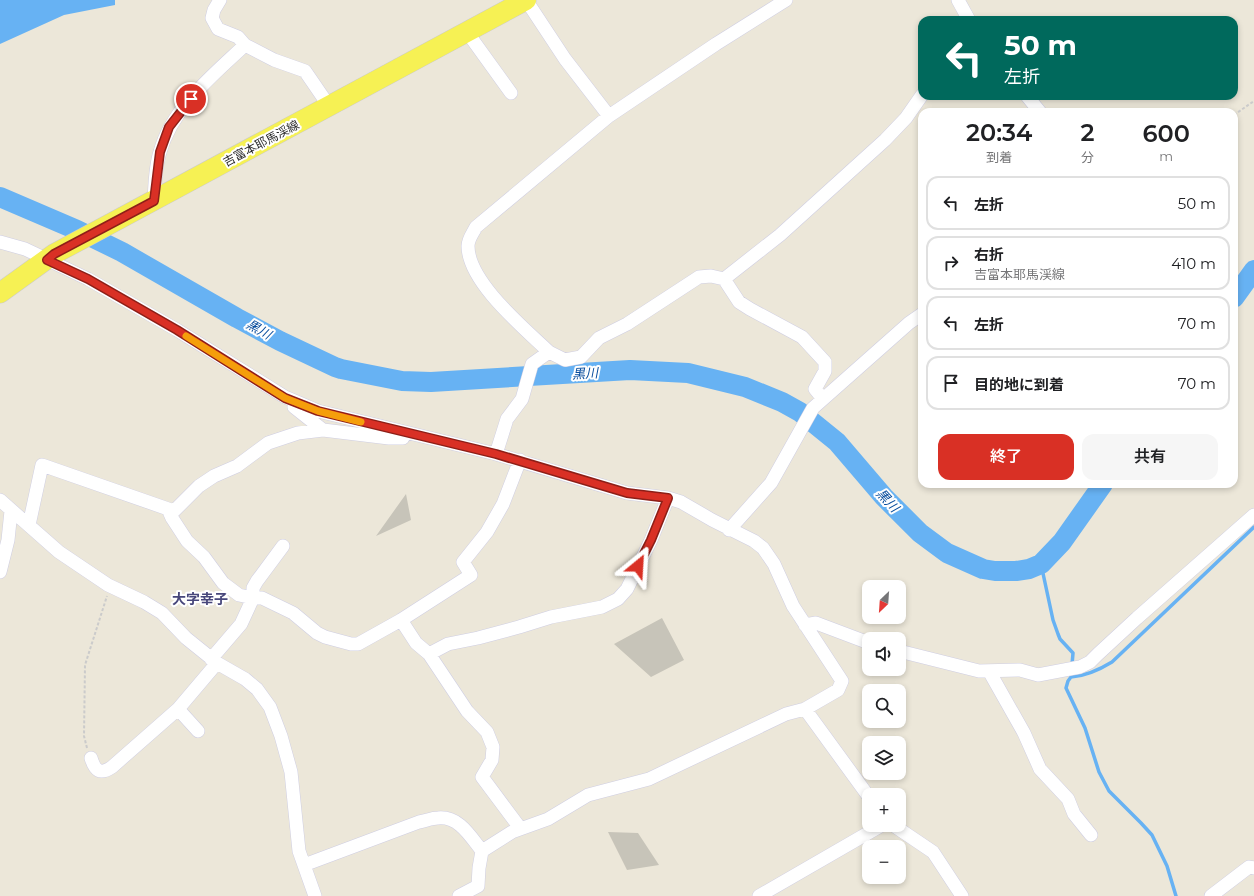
<!DOCTYPE html>
<html lang="ja">
<head>
<meta charset="utf-8">
<style>
	body { margin:0; font-family:Montserrat,"Noto Sans JP",sans-serif; background:#f6f6f6; color:#202124; height:100vh; display:flex; flex-direction:column; font-size:15px; white-space:nowrap }
	* { box-sizing:border-box; margin:0 }
	p { font-size:13px; color:#757577 }
	.icon { flex:none; width:22px; height:22px; fill:none; stroke:currentColor; stroke-width:2; stroke-linecap:round; stroke-linejoin:round }
	.map { position:relative; flex:1; overflow:hidden }
	.drawer { position:absolute; left:918px; top:108px; width:320px; height:380px; display:flex; flex-direction:column; background:#fff; border-radius:12px; box-shadow:0 2px 6px #0003 }
	.drawer>* { flex:none }
	.hud { position:absolute; left:918px; top:16px; width:320px; height:84px; border-radius:12px; box-shadow:0 2px 6px #0003; background:#00695c; color:#fff; overflow:hidden }
	.needle { width:26px; rotate:205deg }
	.tools { position:absolute; left:862px; top:580px; display:grid; gap:8px }
	.tools a { display:grid; place-items:center; width:44px; height:44px; border-radius:8px; background:#fff; box-shadow:0 2px 6px #0003; font-size:20px }
	.pin { position:absolute; display:grid; place-items:center; width:34px; height:34px; color:#fff; margin:-17px; border:2px solid #fff; border-radius:50%; box-shadow:0 1px 4px #0007 }
	.me { position:absolute; width:44px; margin:-22px; rotate:27deg; stroke-linejoin:round; filter:drop-shadow(0 0 3px #0008) }
	.turn { display:flex; align-items:center; gap:14px; height:84px; padding:0 20px; font-size:18px }
	.turn .icon { width:52px; height:52px; stroke-width:2.5 }
	.turn b { display:block; font-size:28px; line-height:34px }
	.eta { display:flex; justify-content:space-evenly; align-items:center; height:68px; text-align:center }
	.eta b { font-size:24px; font-weight:600; line-height:28px }
	.button { display:flex; gap:8px; margin-top:auto; padding:8px 20px }
	.button a { flex:1; height:46px; border-radius:12px; background:#d93025; color:#fff; font-size:16px; font-weight:600; line-height:46px; text-align:center }
	.button a+a { background:#f6f6f6; color:#202124 }
	ul { padding:0; list-style:none }
	li { display:flex; align-items:center; gap:12px; height:54px; margin:0 8px 6px; padding:0 12px; border:2px solid #e0e0e0; border-radius:12px }
	li div { flex:1 }
	li b { display:block; font-size:15px }
	li em { font-style:normal }
	.map>svg:first-child { display:block }
</style>
</head>
<body>
<div class="map">
<svg width="1254" height="896" viewBox="0 0 1254 896">
	<rect width="100%" height="100%" fill="#ece7d9"/>
	<!-- water -->
	<path fill="#67b2f3" d="M0,0H115V5L64,15L0,44Z"/>
	<g fill="none" stroke-linecap="round" stroke-linejoin="round">
		<!-- stream -->
		<path stroke="#67b2f3" stroke-width="3.5" d="M1041,564L1053,620L1058,634L1060,639L1073,653L1072,665
			M1071,672V677L1068,681L1066,688L1085,728L1099,772L1109,791L1141,823L1152,835L1167,866L1176,896
			M1071,677C1086,676 1099,670 1112,662L1254,527"/>
		<!-- river -->
		<path stroke="#67b2f3" stroke-width="20" d="M0,197L77,230L122,252L237,318L280,341L335,367L341,369L402,381L431,382L630,370L688,373L745,387L782,402L800,412L837,442L884,497L920,533L947,553L983,569L995,571H1016L1029,569L1041,564L1062,542L1103,484
			M1234,298L1254,270"/>
	</g>
	<!-- building -->
	<path fill="#c7c4b9" d="M406,494L411,520L376,536Z
		M662,618L684,660L651,677L614,644Z
		M608,832L638,833L659,865L627,870Z"/>
	<g fill="none" stroke-linecap="round" stroke-linejoin="round">
		<defs>
			<path id="minor" d="M220,0L214,10L212,18L218,29L238,37L245,45
				M526,0L565,59L609,116
				M958,0L969,20
				M467,32L511,93
				M1027,96L1040,112
				M154,201C155,185 155,167 160,152C172,108 213,75 245,45L274,60L305,71L329,106
				M0,242L25,249L88,279L177,330L285,397L318,411L496,454L627,493L668,498L681,502L712,520L754,541L763,548L774,564L793,606L842,681L838,690L805,709L786,714L649,779L588,795L548,819L512,832L482,851C470,836 459,816 438,818C432,818 425,821 419,822L304,865
				M724,279L739,302L750,309L802,337L825,362V371L815,389L823,399
				M549,352C524,328 468,282 468,246C468,239 473,233 476,227L609,116L716,44L786,0
				M295,402L294,407L323,430
				M496,454L507,419L522,399L532,364L549,352L565,360L581,357L599,338L627,324L699,277L711,276L724,279L780,235L885,140L906,118L922,95
				M0,500L59,552L108,585L144,602L162,613L186,638L217,663L245,679L257,689L270,707L281,736L291,772L299,851L315,896
				M168,509L172,518L187,541L204,557L223,583L239,595L253,598V588L257,581L283,546
				M29,525L42,465L174,511L199,486L214,476L237,466L268,443L298,433L323,430L389,438H403
				M729,530L771,483L813,408L909,323L922,314
				M0,572L8,540L11,511
				M401,620L416,643L429,654L467,711L487,732L493,747L492,760L482,777L520,828
				M805,625L816,623L869,643
				M899,651L979,671L1020,670L1038,675L1080,667L1090,662L1098,654L1137,618L1254,515
				M429,654L448,644L478,638L519,627L551,617L602,607L618,599L627,589L651,540L668,498
				M211,659L241,624L253,598H262L293,613L317,633L325,637L351,644H358L401,620L471,575L463,562L487,532L503,504L520,460
				M989,671L1024,733L1040,769L1068,799L1074,814L1091,835
				M805,709L869,797
				M198,731L178,709L217,663
				M91,758C95,771 100,775 112,767L178,709
				M893,825L933,852L962,896
				M459,896L478,886L479,868L482,851
				M759,896L882,825
				M1211,896L1245,870L1249,867L1254,868"/>
			<path id="primary" d="M0,293L54,254L526,0"/>
		</defs>
		<!-- minor casing -->
		<use href="#minor" stroke="#cfcee2" stroke-width="14"/>
		<!-- primary casing -->
		<use href="#primary" stroke="#cbcbcb" stroke-width="21"/>
		<!-- path -->
		<path stroke="#cbcbcb" stroke-width="2" stroke-dasharray="3 2" stroke-linecap="butt" d="M1234,115L1254,101
			M87,748L84,736L85,665L107,596"/>
		<!-- minor -->
		<use href="#minor" stroke="#fff" stroke-width="13"/>
		<!-- primary -->
		<use href="#primary" stroke="#f6f154" stroke-width="20"/>
	</g>
	<g fill="none" stroke-linecap="round" stroke-linejoin="round">
		<defs>
			<path id="route" d="M191,99L169,127L160,152L154,201L54,254L47,260L88,279L177,330L285,398L318,411L496,454L627,493L668,498L651,540L638,566"/>
		</defs>
		<!-- route casing -->
		<use href="#route" stroke="#8d1f18" stroke-width="10"/>
		<!-- route -->
		<use href="#route" stroke="#d93025" stroke-width="7"/>
		<!-- slow -->
		<path stroke="#f59e0b" stroke-width="7" d="M186,336L285,398L318,411L361,422"/>
	</g>
	<g text-anchor="middle" dominant-baseline="central" stroke-width="4" stroke-linejoin="round" paint-order="stroke">
		<!-- street labels -->
		<g font-size="12" fill="#282828" stroke="#fff">
			<text transform="translate(261 143) rotate(-28)">吉富本耶馬渓線</text>
		</g>
		<!-- water labels -->
		<g font-size="13" font-style="italic" fill="#074c9d" stroke="#fff">
			<text transform="translate(259 329) rotate(29)">黒川</text>
			<text transform="translate(585 373) rotate(-3)">黒川</text>
			<text transform="translate(888 500) rotate(47)">黒川</text>
		</g>
		<!-- quarter labels -->
		<g font-size="14" font-weight="bold" fill="#48477b" stroke="#fff">
			<text x="200" y="599">大字幸子</text>
		</g>
	</g>
</svg>
<div class="tools">
<a><svg class="needle" viewBox="-14 -14 28 28"><path d="M0-13l5 13h-10z" fill="#e53935"/><path d="M0 13l5-13h-10z" fill="#757577"/></svg></a>
<a><svg class="icon" aria-label="sound" viewBox="0 0 24 24"><path d="M4 9h4l5-4v14l-5-4H4zM17 9q2 3 0 6"/></svg></a>
<a><svg class="icon" aria-label="search" viewBox="0 0 24 24"><circle cx="10" cy="10" r="6"/><path d="M15 15l6 6"/></svg></a>
<a><svg class="icon" aria-label="layers" viewBox="0 0 24 24"><path d="M12 4l9 5-9 5-9-5zM3 14l9 5 9-5"/></svg></a>
<a>+</a>
<a>−</a>
</div>
<div class="pin" style="left:191px;top:99px;background:#d93025"><svg class="icon" aria-label="arrive" viewBox="0 0 24 24"><path d="M6 21V4h12l-3 4 3 4H6"/></svg></div>
<svg class="me" style="left:638px;top:566px" viewBox="-20 -20 40 40"><path d="M0-17L14 15 0 8-14 15z" fill="#d93025" stroke="#fff" stroke-width="4"/></svg>
<div class="hud">
<div class="turn"><svg class="icon" aria-label="left" viewBox="0 0 24 24"><path d="M17 20v-9H6M10 6l-5 5 5 5"/></svg><div><b>50 m</b>左折</div></div>
</div>
<section class="drawer">
<div class="eta">
<div><b>20:34</b><p>到着</p></div>
<div><b>2</b><p>分</p></div>
<div><b>600</b><p>m</p></div>
</div>
<ul>
<li><svg class="icon" aria-label="left" viewBox="0 0 24 24"><path d="M17 20v-9H6M10 6l-5 5 5 5"/></svg><div><b>左折</b></div><em>50 m</em></li>
<li><svg class="icon" aria-label="right" viewBox="0 0 24 24"><path d="M7 20v-9h11M14 6l5 5-5 5"/></svg><div><b>右折</b><p>吉富本耶馬渓線</p></div><em>410 m</em></li>
<li><svg class="icon" aria-label="left" viewBox="0 0 24 24"><path d="M17 20v-9H6M10 6l-5 5 5 5"/></svg><div><b>左折</b></div><em>70 m</em></li>
<li><svg class="icon" aria-label="arrive" viewBox="0 0 24 24"><path d="M6 21V4h12l-3 4 3 4H6"/></svg><div><b>目的地に到着</b></div><em>70 m</em></li>
</ul>
<div class="button"><a>終了</a><a>共有</a></div>
</section>
</div>
</body>
</html>
